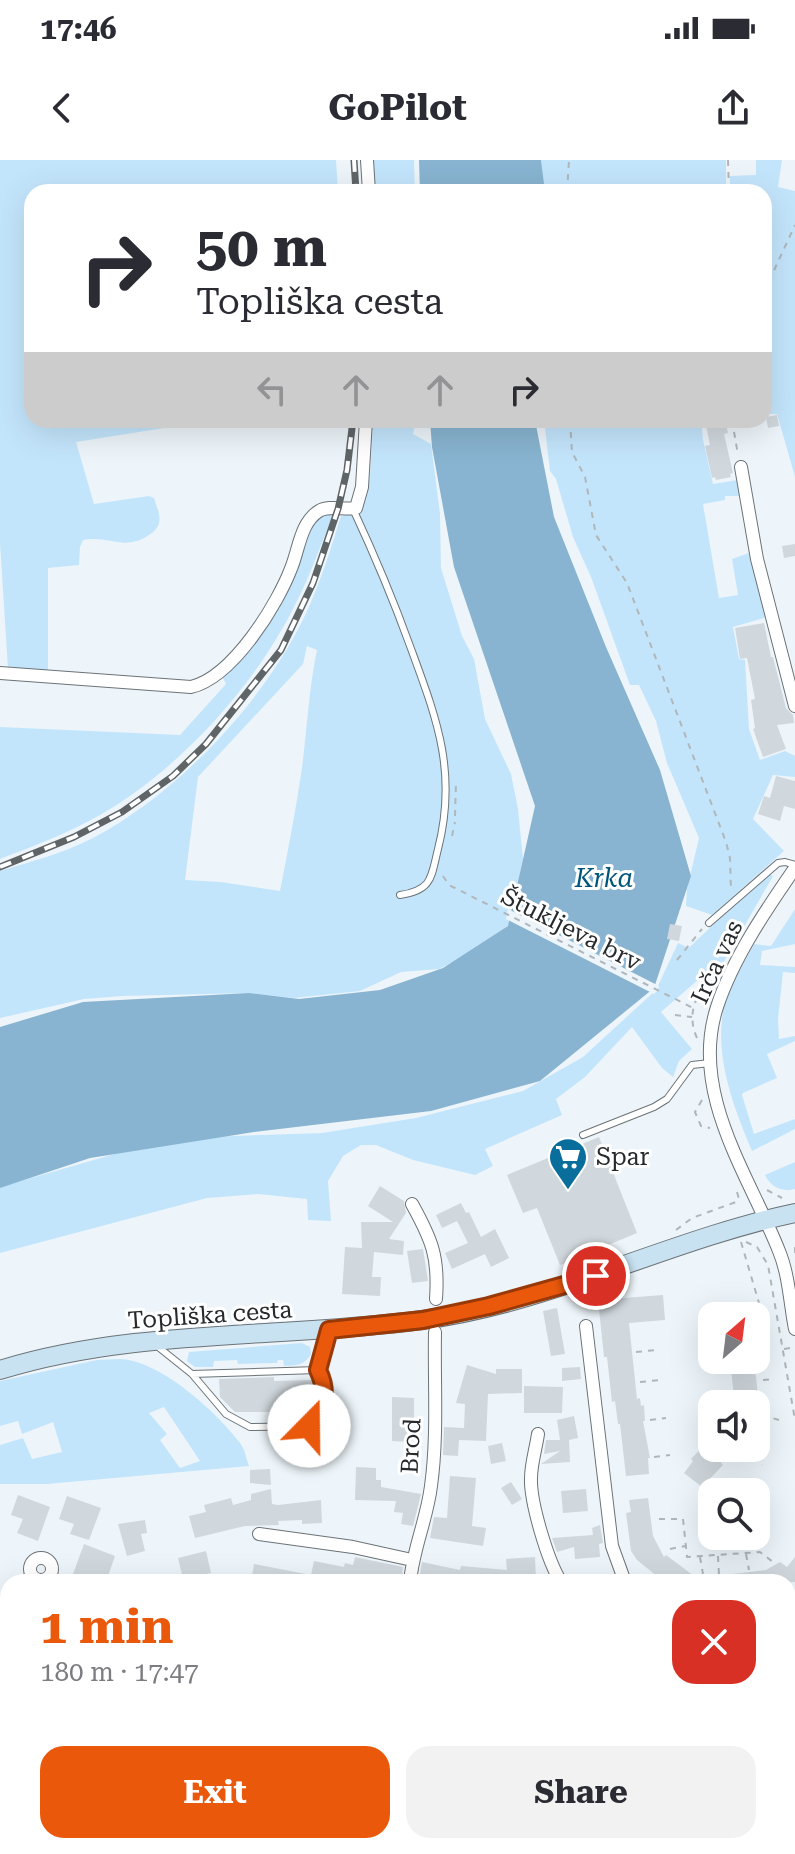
<!DOCTYPE html>
<html lang="en">
<head>
<meta charset="utf-8">
<style>
	body { margin:0; font-family:"Roboto Serif",serif; background:#f2f2f3; color:#2b2b33; height:100vh; display:flex; flex-direction:column; font-size:30px; white-space:nowrap }
	* { box-sizing:border-box; margin:0 }
	p { font-size:26px; color:#7c7c81 }
	.icon { flex:none; width:44px; height:44px; fill:none; stroke:currentColor; stroke-width:2; stroke-linecap:round; stroke-linejoin:round }
	.map { position:relative; flex:1; overflow:hidden }
	.drawer { position:absolute; left:0px; top:1414px; width:796px; height:280px; display:flex; flex-direction:column; background:#fff; border-radius:24px 24px 0 0; box-shadow:0 8px 32px #0002 }
	.drawer>* { flex:none }
	.hud { position:absolute; left:24px; top:24px; width:748px; height:244px; border-radius:24px; box-shadow:0 8px 32px #0002; background:#fff; color:#2b2b33; overflow:hidden }
	.needle { width:52px; rotate:28deg }
	.controls { position:absolute; left:698px; top:1142px; display:grid; gap:16px }
	.controls a { display:grid; place-items:center; width:72px; height:72px; border-radius:16px; background:#fff; box-shadow:0 8px 32px #0002; font-size:40px }
	.pin { position:absolute; display:grid; place-items:center; width:68px; height:68px; color:#fff; margin:-34px; border:4px solid #fff; border-radius:50%; box-shadow:0 2px 8px #0007 }
	.me { position:absolute; width:88px; margin:-44px; rotate:22deg; stroke-linejoin:round; filter:drop-shadow(0 0 6px #0008) }
	.turn { display:flex; align-items:center; gap:28px; height:168px; padding:0 40px; font-size:36px }
	.turn .icon { width:104px; height:104px; stroke-width:2.5 }
	.turn b { display:block; font-size:56px; line-height:68px }
	.lanes { display:flex; align-items:center; height:76px; padding:0 40px; background:#0003; justify-content:center; gap:40px; direction:ltr }
	.lanes .off { opacity:.35 }
	.round { display:grid; place-items:center; flex:none; width:84px; height:84px; border-radius:24px; background:#f2f2f3 }
	.overview { display:flex; align-items:center; justify-content:space-between; height:136px; padding:0 40px }
	h1 { font-size:48px; font-weight:700; line-height:60px; color:#ea580c }
	.button { display:flex; gap:16px; margin-top:auto; padding:16px 40px }
	.button a { flex:1; height:92px; border-radius:24px; background:#ea580c; color:#fff; font-size:32px; font-weight:700; line-height:92px; text-align:center }
	.button a+a { background:#f2f2f3; color:#2b2b33 }
	.status { display:flex; justify-content:space-between; align-items:center; height:56px; padding:0 40px; background:#fff; direction:ltr }
	.status svg { height:22px; fill:currentColor }
	header { display:flex; justify-content:space-between; align-items:center; height:104px; padding:0 40px; background:#fff; font-size:36px; font-weight:700 }
	.map>svg:first-child { display:block }
</style>
</head>
<body>
<div class="status"><b>17:46</b><svg viewBox="0 0 49 12"><path d="M0 12V9h3v3zM5 12V6h3v6zM10 12V3h3v9zM15 12V0h3v12zM26 1h20v11H26zM47 4h2v5h-2z"/></svg></div>
<header><svg class="icon" aria-label="back" viewBox="0 0 24 24"><path d="M15 5l-7 7 7 7"/></svg>GoPilot<svg class="icon" aria-label="share" viewBox="0 0 24 24"><path d="M12 15V3M7 8l5-5 5 5M5 13v7h14v-7"/></svg></header>
<div class="map">
<svg width="795" height="1694" viewBox="0 0 795 1694">
	<rect width="100%" height="100%" fill="#edf5fa"/>
	<!-- green -->
	<path fill="#c3e5fc" fill-rule="evenodd" d="M0,0H336L338,32H32V260H215L76,282L94,344L149,336L154,338C158,352 165,362 152,373C125,393 111,375 83,380L80,387L79,405L48,408V512L8,509L0,383Z
		M374,0H414L415,32H374Z
		M541,0H726V32H544Z
		M756,0H782L778,27L795,31V317L777,254H764V32H730V16L756,15Z
		M373,260H416L413,274L431,284L440,354L441,408L462,476L474,499L485,559L511,614L518,649L523,699L510,764L481,788L439,809L401,812L360,831L294,838L250,833L123,836L84,839L0,858V711C30,702 63,693 91,679C180,633 272,534 311,442C323,414 332,385 341,356L358,352L370,318ZM307,486L317,490C309,528 307,568 302,608C296,649 288,690 280,731L221,722L185,720L198,617L303,504Z
		M544,260H701L703,280L713,324L738,320L743,336H725V340L703,344L719,438L738,435L732,399L752,392L758,426L767,457L733,467L739,499L745,500L749,569L760,600L785,591L795,596V617L773,615L753,659L784,691L712,755L686,746L687,729L699,678L667,603L656,561L639,525H630L591,417L573,377L556,319L550,311Z
		M327,353L334,354C321,383 311,414 296,443C256,525 179,610 100,655C68,673 34,686 0,699V567L180,575L226,524L223,518L242,496L307,374L316,359Z
		M769,714L773,716L722,805L714,813L699,819L661,852L692,889L679,901L673,917L662,908L632,867L585,917L556,939L562,955L485,989L493,1006L475,1015L413,1000L376,985H361L343,996L328,1021L331,1061L308,1060L307,1039L258,1034L207,1038L0,1093V1027L170,978L322,973L416,958L523,931L583,897L656,830L678,783L689,788C714,762 743,740 769,714Z
		M795,749V784L762,791L760,805L795,807V813L783,812L778,859L779,879L795,876V881L767,894L777,918L743,933L742,935L754,974L795,959V969L752,991C734,948 715,899 723,852C726,829 743,804 754,784L771,786Z
		M795,1002V1029C782,1033 770,1026 765,1015Z
		M302,1183L310,1187L311,1194C304,1206 297,1205 284,1206L283,1200H278L277,1203L238,1204L237,1200L214,1201L213,1207H195L187,1201L189,1192Z
		M97,1200C107,1200 119,1198 129,1200C168,1208 216,1252 240,1283C245,1289 246,1298 249,1306L47,1324H0V1285L23,1278L32,1299L62,1292L53,1262L22,1274L18,1261L0,1266V1221ZM164,1247L200,1301L180,1308L160,1280L167,1274L149,1253Z
		M66,1686H234L230,1694H65Z"/>
	<!-- water -->
	<path fill="#88b4d1" d="M419,0H541L545,32H420Z
		M430,260H535L554,357L606,487L660,610L691,716L654,828L540,921L431,951L254,972L90,998L0,1028V867L83,842L249,833L299,839L380,830L443,808L508,766L535,646L454,407L432,287Z"/>
	<!-- pier -->
	<path fill="#edf5fa" d="M508,749L659,826L658,830L654,834L506,759Z"/>
	<!-- building -->
	<path fill="#d1d8dd" d="M777,255L779,266L768,268L766,257Z
		M705,260H725L728,273L724,274L733,313L730,314L731,317L716,320L715,317L712,318L705,286L710,285Z
		M795,384V396L784,398L782,386Z
		M764,463L771,497H773L786,548L793,555L794,563L777,565L786,589L763,597L753,569L755,568L751,540L755,539L747,498L740,499L735,468Z
		M776,616L795,621V649L784,646L780,661L758,654L764,636L770,638Z
		M670,764L682,766L679,781L667,779Z
		M599,977L637,1073L560,1105L537,1048L523,1053L507,1015Z
		M380,1026L404,1041L406,1053L389,1079L404,1081L403,1095L374,1092L372,1117H381L380,1136L342,1134L345,1087L362,1088L361,1062H393L368,1046Z
		M461,1043L466,1053L469,1052L481,1077L495,1069L509,1098L491,1107L485,1094L452,1109L445,1093L468,1083L457,1061L442,1068L436,1055Z
		M423,1089L428,1121L412,1123L407,1091Z
		M663,1135L665,1160L629,1163L637,1239L640,1238L641,1246L644,1245L645,1261H643L650,1298H648L649,1314L626,1316L620,1264H618L615,1241L612,1242L607,1197H604L598,1140Z
		M557,1148L565,1194L551,1196L543,1151Z
		M730,1200H754L759,1244H733L734,1237Z
		M467,1205L496,1214V1209H522V1233L488,1234L486,1281L459,1280L458,1296L443,1295L444,1267L464,1268L465,1244L456,1243Z
		M580,1207L581,1219L562,1221V1208Z
		M274,1217V1221L315,1220V1245H295L296,1259H275V1252H235L220,1237L219,1219Z
		M524,1226L563,1227L562,1253H524Z
		M392,1237L414,1238V1262H409L408,1282L392,1281Z
		M574,1256L578,1278L569,1280L570,1302L541,1304L560,1291L544,1294L546,1280H560L557,1260Z
		M295,1274H335V1293H295Z
		M712,1277V1288H733L721,1303L723,1305L702,1327L684,1313L693,1301L691,1299Z
		M502,1283L506,1301L491,1304L488,1286Z
		M356,1307L376,1308V1320H381V1327L421,1334L413,1366L401,1364L403,1353L394,1352L396,1341L355,1340Z
		M270,1309L271,1325L250,1323V1310Z
		M450,1316L476,1318L472,1366L486,1368L483,1386L430,1378L434,1357L447,1358Z
		M511,1322L522,1339L512,1345L501,1328Z
		M271,1329L272,1344L278,1345L321,1340L322,1363L302,1364V1360L278,1361L279,1365L245,1366L195,1378L189,1356L206,1352L204,1345L231,1338L233,1345L251,1340V1334Z
		M586,1329L588,1351L563,1353L561,1331Z
		M18,1335L50,1347L38,1381L17,1373L23,1359L11,1355Z
		M67,1336L101,1348L89,1380L70,1374L74,1364L59,1359Z
		M648,1338L653,1376L664,1397L666,1395L702,1422H654L658,1417L637,1400L631,1391L626,1353L631,1352L629,1340Z
		M145,1360L147,1373L141,1374L145,1391L127,1396L118,1364Z
		M600,1365L603,1383L599,1384L600,1397L575,1399L574,1387L557,1392L552,1378L593,1375L592,1368Z
		M84,1384L115,1396L106,1422H70Z
		M206,1391L211,1413L183,1419L178,1398Z
		M355,1397L403,1407L401,1422H251L254,1404L311,1415L314,1401L344,1407L345,1403L353,1405Z
		M535,1397L536,1421L430,1422L419,1420L422,1402L460,1410L461,1406L507,1410L506,1399Z
		M795,1397V1422H724V1415L766,1410L780,1402L787,1407Z"/>
	<g fill="none" stroke-linecap="round" stroke-linejoin="round">
		<defs>
			<path id="lane" d="M353,349C374,394 393,439 410,486C436,557 458,611 438,689C431,717 433,730 400,735
				M709,763L778,703L785,702L795,705
				M583,975L654,947L667,939L692,905L710,903
				M157,1186L192,1214L318,1210L328,1173
				M192,1214L226,1254L250,1267L309,1266C324,1247 329,1233 318,1210"/>
			<path id="street" d="M367,0L369,32
				M741,307L757,399L795,546
				M0,513L191,527C233,517 278,444 292,406C299,388 301,362 319,351C329,345 344,350 356,348L362,327L366,260
				M795,708C766,750 733,798 717,847C689,933 749,1015 779,1091C789,1115 790,1144 795,1169
				M412,1044C432,1080 439,1097 436,1139
				M586,1166L612,1386L625,1422
				M538,1274C536,1288 531,1304 531,1318C530,1342 548,1402 561,1422
				M259,1374L353,1387L412,1400
				M30 1409a11 11 0 1 1 22 0a11 11 0 1 1-22 0Z
				M410,1422C413,1389 427,1359 431,1326C438,1275 434,1224 435,1172
				M788,1468L795,1467
				M0,1515L8,1517
				M0,1694L8,1679
				M217,1694L222,1686
				M279,1694L284,1686
				M304,1694L309,1686
				M645,1694L648,1686"/>
			<path id="secondary" d="M0,1210C135,1168 282,1179 422,1160C551,1143 668,1080 795,1053"/>
		</defs>
		<!-- lane casing -->
		<use href="#lane" stroke="#6c7377" stroke-width="8"/>
		<!-- street casing -->
		<use href="#street" stroke="#6c7377" stroke-width="14"/>
		<!-- secondary casing -->
		<use href="#secondary" stroke="#6c7377" stroke-width="20"/>
		<!-- path -->
		<path stroke="#b0b7bb" stroke-width="2" stroke-dasharray="6 6" stroke-linecap="butt" d="M728,0L729,32
			M567,32L569,0
			M764,132L795,65
			M570,260L572,292L585,317L596,375L627,423L726,682L730,698L731,731
			M732,260L738,295
			M455,656L456,622
			M452,676L455,662
			M443,716L449,725L693,848
			M677,800L702,769
			M675,855L692,857
			M697,878C688,859 692,835 711,824
			M702,940L695,952L701,966L710,968
			M767,1030L782,1038
			M737,1032L739,1039
			M676,1070L692,1058L736,1042
			M741,1082L759,1143
			M746,1082L757,1087L768,1105L795,1260
			M795,1093V1082
			M784,1189L795,1187
			M636,1192L657,1190
			M763,1220L774,1219
			M640,1222L660,1220
			M762,1255L779,1260
			M650,1260L666,1258
			M743,1290L762,1305
			M654,1297L670,1295
			M719,1319L734,1332
			M659,1359H683L687,1397L760,1392L773,1402
			M670,1389L685,1386
			M746,1394L749,1410
			M718,1396L719,1415
			M700,1397L703,1414
			M788,1511H795
			M788,1567L795,1550
			M574,1694L578,1686
			M739,1694L742,1686"/>
		<!-- lane -->
		<use href="#lane" stroke="#fff" stroke-width="6"/>
		<!-- street -->
		<use href="#street" stroke="#fff" stroke-width="12"/>
		<!-- secondary -->
		<use href="#secondary" stroke="#c8e2f2" stroke-width="18"/>
		<defs>
			<path id="rail" d="M354,0L356,32
				M0,707L74,677L122,652L173,616L206,584L281,490L313,423L338,349L347,310L353,260"/>
		</defs>
		<!-- rail casing -->
		<use href="#rail" stroke="#5f6466" stroke-width="7"/>
		<!-- rail -->
		<use href="#rail" stroke="#fff" stroke-width="4" stroke-dasharray="12" stroke-linecap="butt"/>
	</g>
	<g fill="none" stroke-linecap="round" stroke-linejoin="round">
		<defs>
			<path id="route" d="M309,1266C324,1247 329,1233 318,1210L329,1170L423,1160L489,1146L596,1116"/>
		</defs>
		<!-- route casing -->
		<use href="#route" stroke="#983908" stroke-width="20"/>
		<!-- route -->
		<use href="#route" stroke="#ea580c" stroke-width="14"/>
	</g>
	<!-- icons -->
	<defs>
		<symbol id="supermarket-pin" viewBox="-11 -11 22 30"><path d="M0 17L-7.5 6A9.5 9.5 0 1 1 7.5 6Z" fill="#096e9b" stroke="#fff"/><path d="M-6-5.5h2.5l.6 2H6L4.5 2H-2.5L-4.4-4H-6ZM-1.5 3.2a1.3 1.3 0 1 0 .1 0ZM3 3.2a1.3 1.3 0 1 0 .1 0Z" fill="#fff"/></symbol>
	</defs>
	<g fill-rule="evenodd">
		<use href="#supermarket-pin" x="546" y="975" width="44" height="60"/>
	</g>
	<g text-anchor="middle" dominant-baseline="central" stroke-width="6" stroke-linejoin="round" paint-order="stroke">
		<!-- street labels -->
		<g font-size="24" fill="#272a2c" stroke="#fff">
			<text transform="translate(571 769) rotate(27)">Štukljeva brv</text>
			<text transform="translate(717 802) rotate(-65)">Irča vas</text>
			<text transform="translate(210 1155) rotate(-4)">Topliška cesta</text>
			<text transform="translate(411 1286) rotate(-87)">Brod</text>
		</g>
		<!-- poi labels -->
		<g font-size="24" fill="#272a2c" stroke="#fff" text-anchor="start">
			<text x="596" y="997">Spar</text>
		</g>
		<!-- water labels -->
		<g font-size="26" font-style="italic" fill="#00557b" stroke="#fff">
			<text x="604" y="718">Krka</text>
		</g>
	</g>
</svg>
<div class="controls">
<a><svg class="needle" viewBox="-14 -14 28 28"><path d="M0-13l5 13h-10z" fill="#e53935"/><path d="M0 13l5-13h-10z" fill="#7c7c81"/></svg></a>
<a><svg class="icon" aria-label="sound" viewBox="0 0 24 24"><path d="M4 9h4l5-4v14l-5-4H4zM17 9q2 3 0 6"/></svg></a>
<a><svg class="icon" aria-label="search" viewBox="0 0 24 24"><circle cx="10" cy="10" r="6"/><path d="M15 15l6 6"/></svg></a>
</div>
<div class="pin" style="left:596px;top:1116px;background:#d93025"><svg class="icon" aria-label="arrive" viewBox="0 0 24 24"><path d="M6 21V4h12l-3 4 3 4H6"/></svg></div>
<svg class="me" style="left:309px;top:1266px" viewBox="-20 -20 40 40"><circle r="19" fill="#fff"/><path d="M0-13L10 11 0 6-10 11z" fill="#ea580c"/></svg>
<div class="hud">
<div class="turn"><svg class="icon" aria-label="right" viewBox="0 0 24 24"><path d="M7 20v-9h11M14 6l5 5-5 5"/></svg><div><b>50 m</b>Topliška cesta</div></div>
<div class="lanes"><svg class="icon off" aria-label="left" viewBox="0 0 24 24"><path d="M17 20v-9H6M10 6l-5 5 5 5"/></svg><svg class="icon off" aria-label="ahead" viewBox="0 0 24 24"><path d="M12 20V5M6 11l6-6 6 6"/></svg><svg class="icon off" aria-label="ahead" viewBox="0 0 24 24"><path d="M12 20V5M6 11l6-6 6 6"/></svg><svg class="icon" aria-label="right" viewBox="0 0 24 24"><path d="M7 20v-9h11M14 6l5 5-5 5"/></svg></div>
</div>
<section class="drawer">
<div class="overview"><div><h1>1 min</h1><p>180 m · 17:47</p></div><a class="round" style="background:#d93025;color:#fff"><svg class="icon" aria-label="close" viewBox="0 0 24 24"><path d="M6 6l12 12M18 6L6 18"/></svg></a></div>
<div class="button"><a>Exit</a><a>Share</a></div>
</section>
</div>
</body>
</html>
